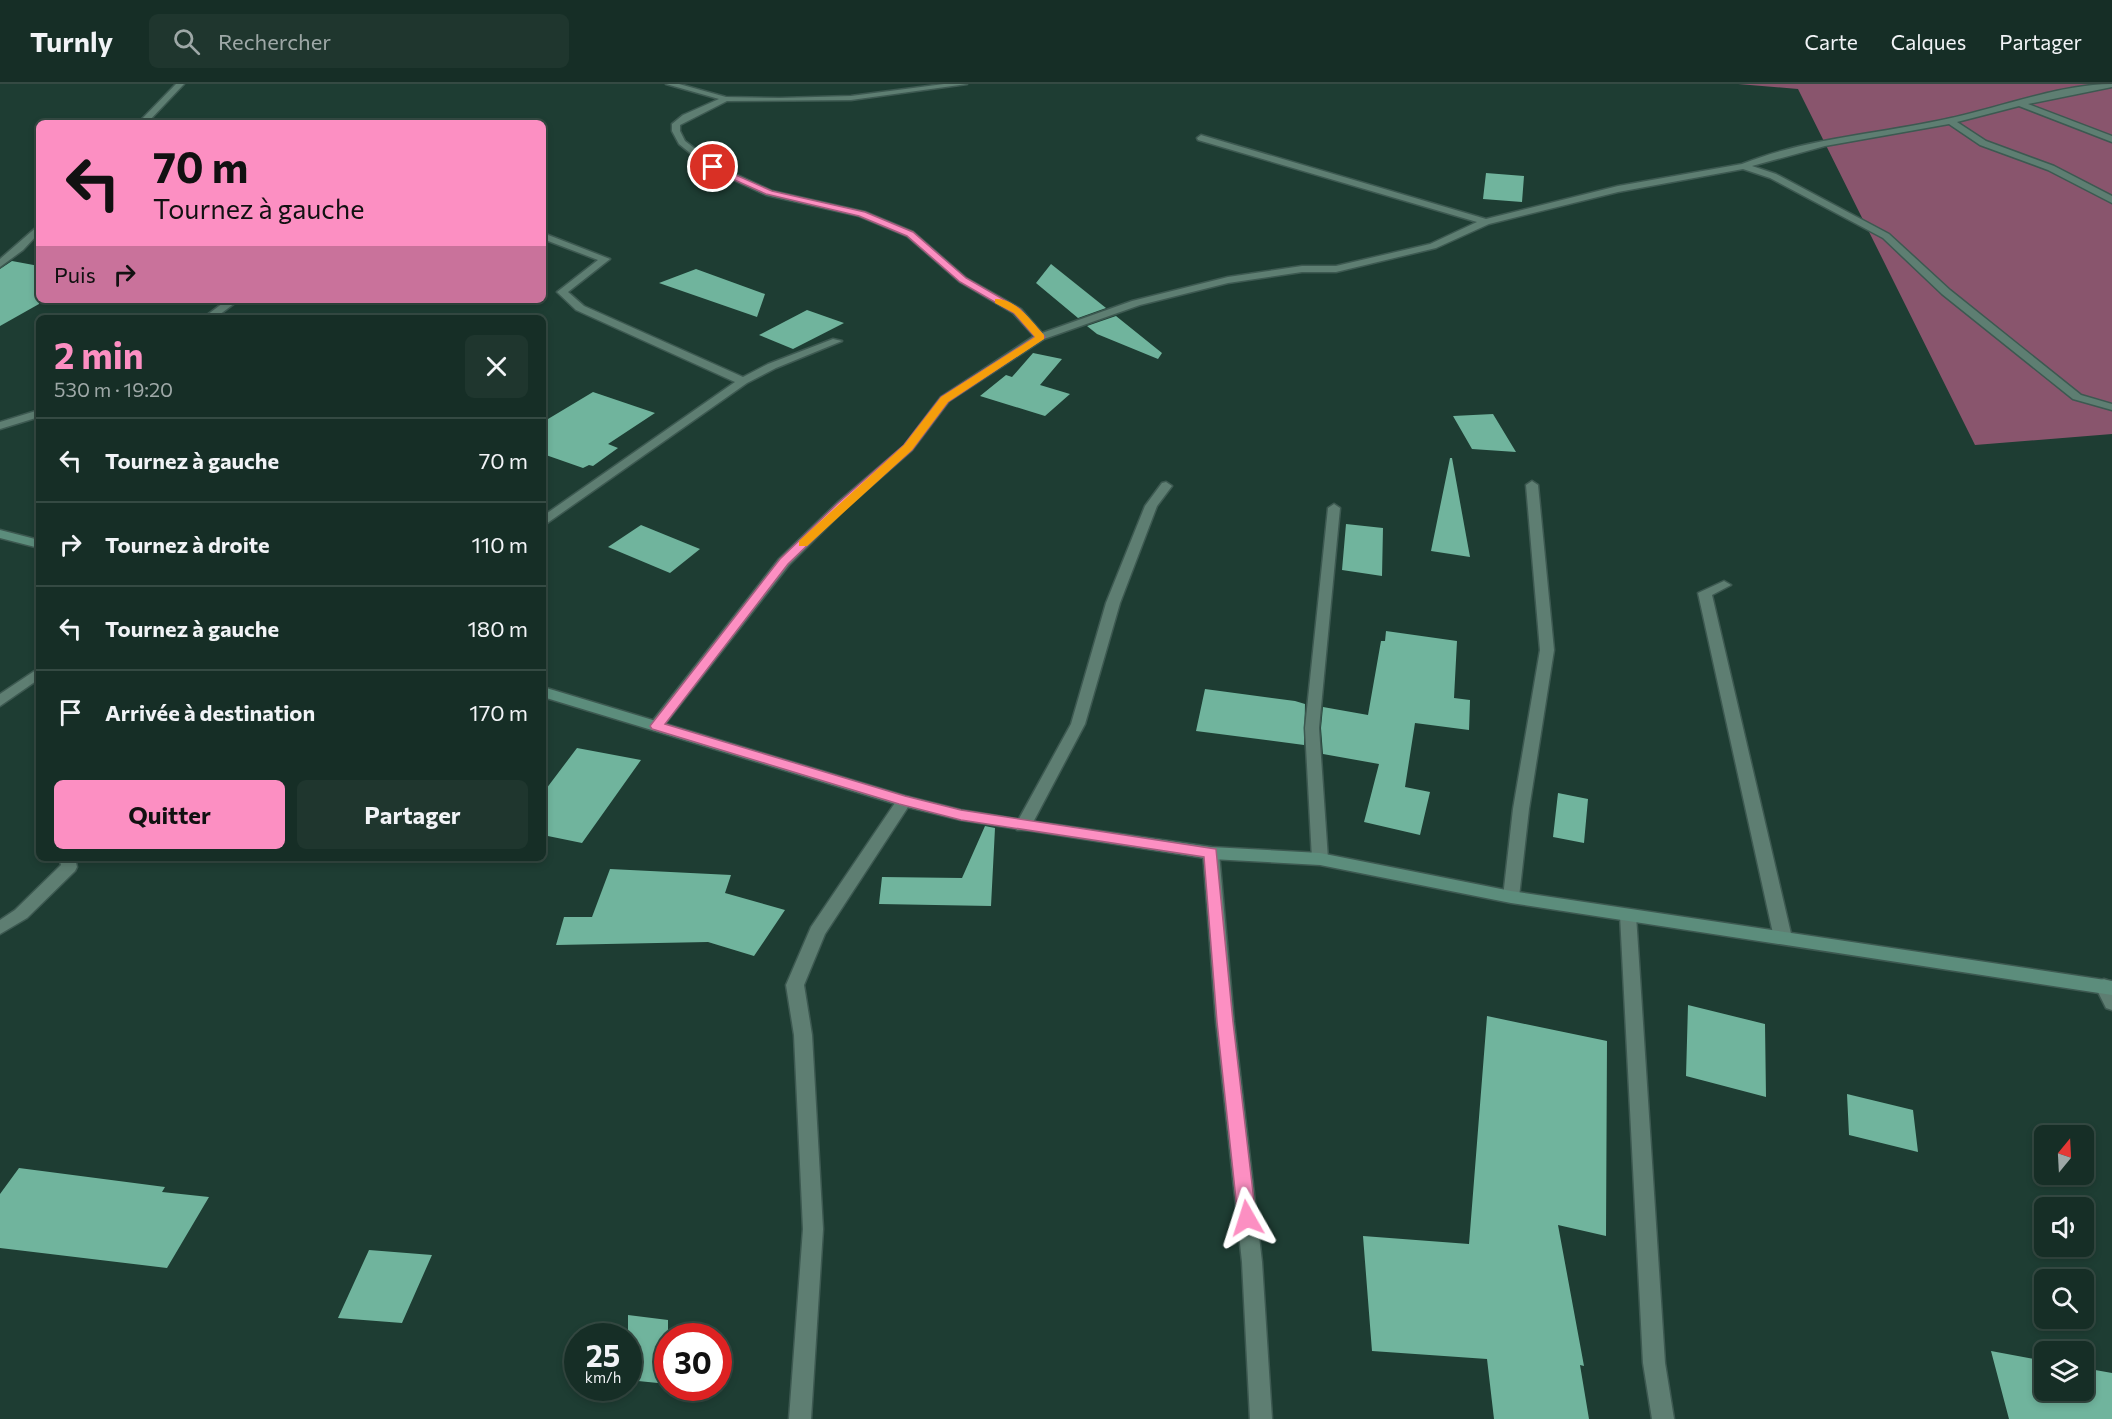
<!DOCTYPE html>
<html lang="fr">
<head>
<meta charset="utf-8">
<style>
	body { margin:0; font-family:Commissioner,sans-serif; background:#1f362e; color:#f1f3f6; height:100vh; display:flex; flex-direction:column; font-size:22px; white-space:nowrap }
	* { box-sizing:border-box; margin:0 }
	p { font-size:20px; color:#9ea8a7 }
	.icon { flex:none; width:33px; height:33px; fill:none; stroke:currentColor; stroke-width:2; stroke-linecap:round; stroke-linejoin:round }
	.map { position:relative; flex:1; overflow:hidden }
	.side { position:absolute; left:36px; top:231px; width:510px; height:546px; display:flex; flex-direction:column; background:#162e26; border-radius:9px; box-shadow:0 3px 9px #0003,0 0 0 2px #354a43 }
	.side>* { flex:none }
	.top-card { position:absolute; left:36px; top:36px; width:510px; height:183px; border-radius:9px; box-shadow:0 3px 9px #0003,0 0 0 2px #354a43; background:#fc8fc2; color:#111; overflow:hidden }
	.needle { width:39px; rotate:18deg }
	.controls { position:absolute; left:2034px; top:1041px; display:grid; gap:12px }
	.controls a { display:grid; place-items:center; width:60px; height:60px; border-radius:9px; background:#162e26; box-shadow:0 3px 9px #0003,0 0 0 2px #354a43; font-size:30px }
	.speed { position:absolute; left:564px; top:1239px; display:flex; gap:12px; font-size:30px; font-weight:700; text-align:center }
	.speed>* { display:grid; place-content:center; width:78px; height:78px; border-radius:50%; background:#162e26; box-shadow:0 3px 9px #0003,0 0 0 2px #354a43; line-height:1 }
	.speed small { font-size:15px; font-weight:400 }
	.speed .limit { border:9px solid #d22; background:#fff; color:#111 }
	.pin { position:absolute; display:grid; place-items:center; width:51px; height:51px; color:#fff; margin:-26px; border:3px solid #fff; border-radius:50%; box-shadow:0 2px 6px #0007 }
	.me { position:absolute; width:66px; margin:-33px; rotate:354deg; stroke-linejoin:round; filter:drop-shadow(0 0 4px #0008) }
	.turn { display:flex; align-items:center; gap:21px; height:126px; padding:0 18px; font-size:27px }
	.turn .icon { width:78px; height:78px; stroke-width:2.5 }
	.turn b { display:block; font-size:42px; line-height:51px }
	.then { display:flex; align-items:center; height:57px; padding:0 18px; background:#0003; gap:12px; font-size:22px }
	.round { display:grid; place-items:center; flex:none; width:63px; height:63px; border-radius:9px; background:#1f362e }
	.headline { display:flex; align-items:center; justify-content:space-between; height:102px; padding:0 18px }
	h1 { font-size:36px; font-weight:700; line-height:45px; color:#fc8fc2 }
	.cta { display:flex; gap:12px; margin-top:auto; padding:12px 18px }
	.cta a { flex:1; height:69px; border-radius:9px; background:#fc8fc2; color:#111; font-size:24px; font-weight:700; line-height:69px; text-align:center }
	.cta a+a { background:#1f362e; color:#f1f3f6 }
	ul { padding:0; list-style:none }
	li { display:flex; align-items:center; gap:18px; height:84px; padding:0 18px; border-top:2px solid #354a43 }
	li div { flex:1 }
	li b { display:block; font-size:22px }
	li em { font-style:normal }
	header { display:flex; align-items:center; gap:36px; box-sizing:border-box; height:84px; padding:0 30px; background:#162e26; border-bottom:2px solid #354a43 }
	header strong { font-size:28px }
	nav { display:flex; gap:33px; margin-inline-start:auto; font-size:21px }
	.search { width:420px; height:54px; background:#1f362e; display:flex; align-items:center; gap:15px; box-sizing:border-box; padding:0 21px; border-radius:9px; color:#9ea8a7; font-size:22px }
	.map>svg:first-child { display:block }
</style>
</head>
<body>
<header>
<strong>Turnly</strong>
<div class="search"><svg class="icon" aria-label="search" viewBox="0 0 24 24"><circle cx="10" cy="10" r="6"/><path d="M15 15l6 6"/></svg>Rechercher</div>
<nav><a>Carte</a><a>Calques</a><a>Partager</a></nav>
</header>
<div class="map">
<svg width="2112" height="1335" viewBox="0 0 2112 1335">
	<rect width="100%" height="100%" fill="#1e3d33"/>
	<!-- forest -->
	<path fill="#89556d" d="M1738,0H2112V350L1975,361L1798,5Z"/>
	<!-- building -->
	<path fill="#70b49d" d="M1486,89L1524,92L1522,118L1483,115Z
		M12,177L39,182V220L0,242V185Z
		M1051,180L1106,224L1078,234L1036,199Z
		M696,185L765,210L757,233L659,199Z
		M807,226L844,239L793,265L759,251Z
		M1116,232L1162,269L1158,275L1097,250L1087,242Z
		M1033,269L1062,275L1040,301L1070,310L1045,332L980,312L1006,291L1012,293Z
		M593,308L655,329L608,360L618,364L593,382L589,381L583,384L543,370V338Z
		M1493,330L1516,368L1472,365L1453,332Z
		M1450,374H1452L1470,473L1431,467Z
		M1346,440L1383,444L1382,492L1342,486Z
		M641,441L700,465L670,489L608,463Z
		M1386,547L1457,557L1454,614L1470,616L1469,646L1415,639L1405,703L1430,708L1420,751L1364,738L1379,680L1323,670L1321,644L1323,623L1368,631L1381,557H1385Z
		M1205,605L1295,617L1305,620L1304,661L1196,647Z
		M577,664L641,676L582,759L543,751V709Z
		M1558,709L1588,715L1584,759L1553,753Z
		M985,742L995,744L991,822L879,820L882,793L962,794Z
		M610,785L731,791L725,809L785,826L754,872L708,858L556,861L564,833H592Z
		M1688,921L1765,940L1766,1013L1686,992Z
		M1487,932L1607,957L1606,1152L1558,1141L1584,1282L1580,1281L1589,1335H1494L1487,1275L1372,1267L1363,1152L1469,1160Z
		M1847,1010L1913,1026L1918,1068L1849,1051Z
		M19,1084L165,1103L162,1108L209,1113L167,1184L0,1164V1110Z
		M369,1166L432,1171L402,1239L338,1234Z
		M628,1231L668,1236V1300L628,1296Z
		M1991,1267L2044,1277V1306H2084V1284L2112,1289V1335H2009Z"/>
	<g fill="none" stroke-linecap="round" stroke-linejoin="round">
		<defs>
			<path id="street" d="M176,0H184L147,39H138Z
				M666,0H679L726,13L780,14L851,12L944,0H967L851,16L727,17L680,41V47L685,57L716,81L772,107L865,128L913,148L966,194L1021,225L1042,249L1132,217L1228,193L1302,182H1336L1430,160L1477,138L1198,56L1197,54L1201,51L1486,135L1618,102L1742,80C1809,53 1882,50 1951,34C2001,23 2062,0 2112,0V3L2028,20L2112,52V58L2019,22L1957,38L1986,57L2054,82L2112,112V119L2048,86L1980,61L1949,40L1825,62L1752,82L1776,90L1889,150L1950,206L2081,311L2112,320V326L2073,315L1942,210L1883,154L1770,94L1743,85L1618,108L1489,140L1436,164L1336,188H1302L1228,199L1140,221L1044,255L949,317L912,366L845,425L789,481L661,645H651L649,642L651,639L779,475L837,419L904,362L941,313L1034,252L1013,229L960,198L907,152L859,132L766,111L710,85L679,60L672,47V40L683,31L719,15Z
				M39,141V149L23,166L0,183V175Z
				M543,149L610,175L568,208L584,222L743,293L768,280L833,255L842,257L776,284L747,299L543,442V432L735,298L576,226L557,208L598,176L543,155Z
				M227,216H239L215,234H203Z
				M39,326V333L0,345V338Z
				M1532,397L1538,401L1554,566L1529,725L1519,813L1517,817H1505L1503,813L1513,725L1540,566L1526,401Z
				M1166,398L1172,402L1157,422L1120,519L1085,640L1029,746H1017L1015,742L1071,640L1106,519L1145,422L1162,399Z
				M1334,420L1340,424L1319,644L1328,775L1326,779H1314L1312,775L1305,644L1328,424Z
				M1724,497L1731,501L1712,511L1792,854L1789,859L1783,860L1777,859L1774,854L1698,509Z
				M39,584V595L0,622V610Z
				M904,712L909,713L912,717L825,850L804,901L812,951L823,1145L811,1335H789L803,1145L794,951L786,901L811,843L899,713Z
				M1211,763L1217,765L1219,769L1234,938L1262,1178L1272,1335H1250L1242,1178L1216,938L1203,769L1205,765Z
				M59,774H75L77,783L75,787L27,834L0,850V836L15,826L61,781Z
				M1628,825L1634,827L1636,831L1665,1279L1674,1335H1652L1643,1279L1620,831L1622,827Z
				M2104,895L2110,897L2112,901V926L2106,924L2095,902L2098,897Z"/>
			<path id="secondary" d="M0,446L39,456V464L0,454Z
				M543,603L905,712L961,726L1023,736L1211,763L1320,769L1511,807L2112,897V911L1511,819L1320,781L1211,775L961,736L899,721L543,613Z"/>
		</defs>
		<!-- street casing -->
		<use href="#street" stroke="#3d5951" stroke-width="3"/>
		<!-- secondary casing -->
		<use href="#secondary" stroke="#3d5951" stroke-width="3"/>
		<!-- street -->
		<use href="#street" fill="#5e7e72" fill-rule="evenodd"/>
		<!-- secondary -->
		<use href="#secondary" fill="#5c8d7c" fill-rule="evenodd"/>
	</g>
	<!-- route -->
	<path fill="#fc8fc2" stroke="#a45d7e" stroke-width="1.5" d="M713,81L772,107L865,128L913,148L966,194L1020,225L1045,253L948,318L912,366L845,425L788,480L665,640L905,712L961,726L1216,765L1233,938L1256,1134L1253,1140L1247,1142L1240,1140L1238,1134L1217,938L1204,773L961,736L899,720L652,645L650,642L780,475L837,420L904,361L941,313L1035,253L1014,229L960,198L907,152L859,132L766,110L710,85L709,83Z"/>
	<!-- slow -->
	<path fill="#f59e0b" d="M995,215C1015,213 1032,238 1044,251V255L948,318L912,366L807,462H799V457L904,361L941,313L1035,253L1014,229L995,219Z"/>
</svg>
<div class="controls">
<a><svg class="needle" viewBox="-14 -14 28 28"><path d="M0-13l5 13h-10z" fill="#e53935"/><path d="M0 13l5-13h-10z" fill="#9ea8a7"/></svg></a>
<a><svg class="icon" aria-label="sound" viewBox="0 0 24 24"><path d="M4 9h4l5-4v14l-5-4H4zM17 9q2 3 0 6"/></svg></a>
<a><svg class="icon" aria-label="search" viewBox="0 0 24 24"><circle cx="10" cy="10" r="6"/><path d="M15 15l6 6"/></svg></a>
<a><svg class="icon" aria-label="layers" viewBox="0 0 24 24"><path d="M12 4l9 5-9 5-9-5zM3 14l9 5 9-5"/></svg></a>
</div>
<div class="speed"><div>25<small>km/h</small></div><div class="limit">30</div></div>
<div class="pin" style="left:713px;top:83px;background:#d93025"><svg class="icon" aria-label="arrive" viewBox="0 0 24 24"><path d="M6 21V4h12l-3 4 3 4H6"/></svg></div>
<svg class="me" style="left:1247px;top:1134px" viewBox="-20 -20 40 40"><path d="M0-17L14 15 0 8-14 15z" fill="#fc8fc2" stroke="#fff" stroke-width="4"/></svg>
<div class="top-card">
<div class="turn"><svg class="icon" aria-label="left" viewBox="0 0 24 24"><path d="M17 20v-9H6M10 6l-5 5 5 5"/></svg><div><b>70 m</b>Tournez à gauche</div></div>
<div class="then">Puis<svg class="icon" aria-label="right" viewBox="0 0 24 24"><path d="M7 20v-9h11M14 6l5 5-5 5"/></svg></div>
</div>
<section class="side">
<div class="headline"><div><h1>2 min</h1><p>530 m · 19:20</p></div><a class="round"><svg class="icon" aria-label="close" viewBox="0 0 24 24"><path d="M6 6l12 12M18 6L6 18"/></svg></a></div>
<ul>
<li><svg class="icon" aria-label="left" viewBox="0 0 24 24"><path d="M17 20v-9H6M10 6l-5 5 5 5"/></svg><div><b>Tournez à gauche</b></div><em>70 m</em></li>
<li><svg class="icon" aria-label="right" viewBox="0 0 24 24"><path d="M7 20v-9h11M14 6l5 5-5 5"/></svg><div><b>Tournez à droite</b></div><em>110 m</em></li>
<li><svg class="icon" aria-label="left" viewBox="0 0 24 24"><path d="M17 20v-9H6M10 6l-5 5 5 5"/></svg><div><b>Tournez à gauche</b></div><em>180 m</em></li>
<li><svg class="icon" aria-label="arrive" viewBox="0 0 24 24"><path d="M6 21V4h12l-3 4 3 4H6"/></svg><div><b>Arrivée à destination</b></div><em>170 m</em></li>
</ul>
<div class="cta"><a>Quitter</a><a>Partager</a></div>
</section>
</div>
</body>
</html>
